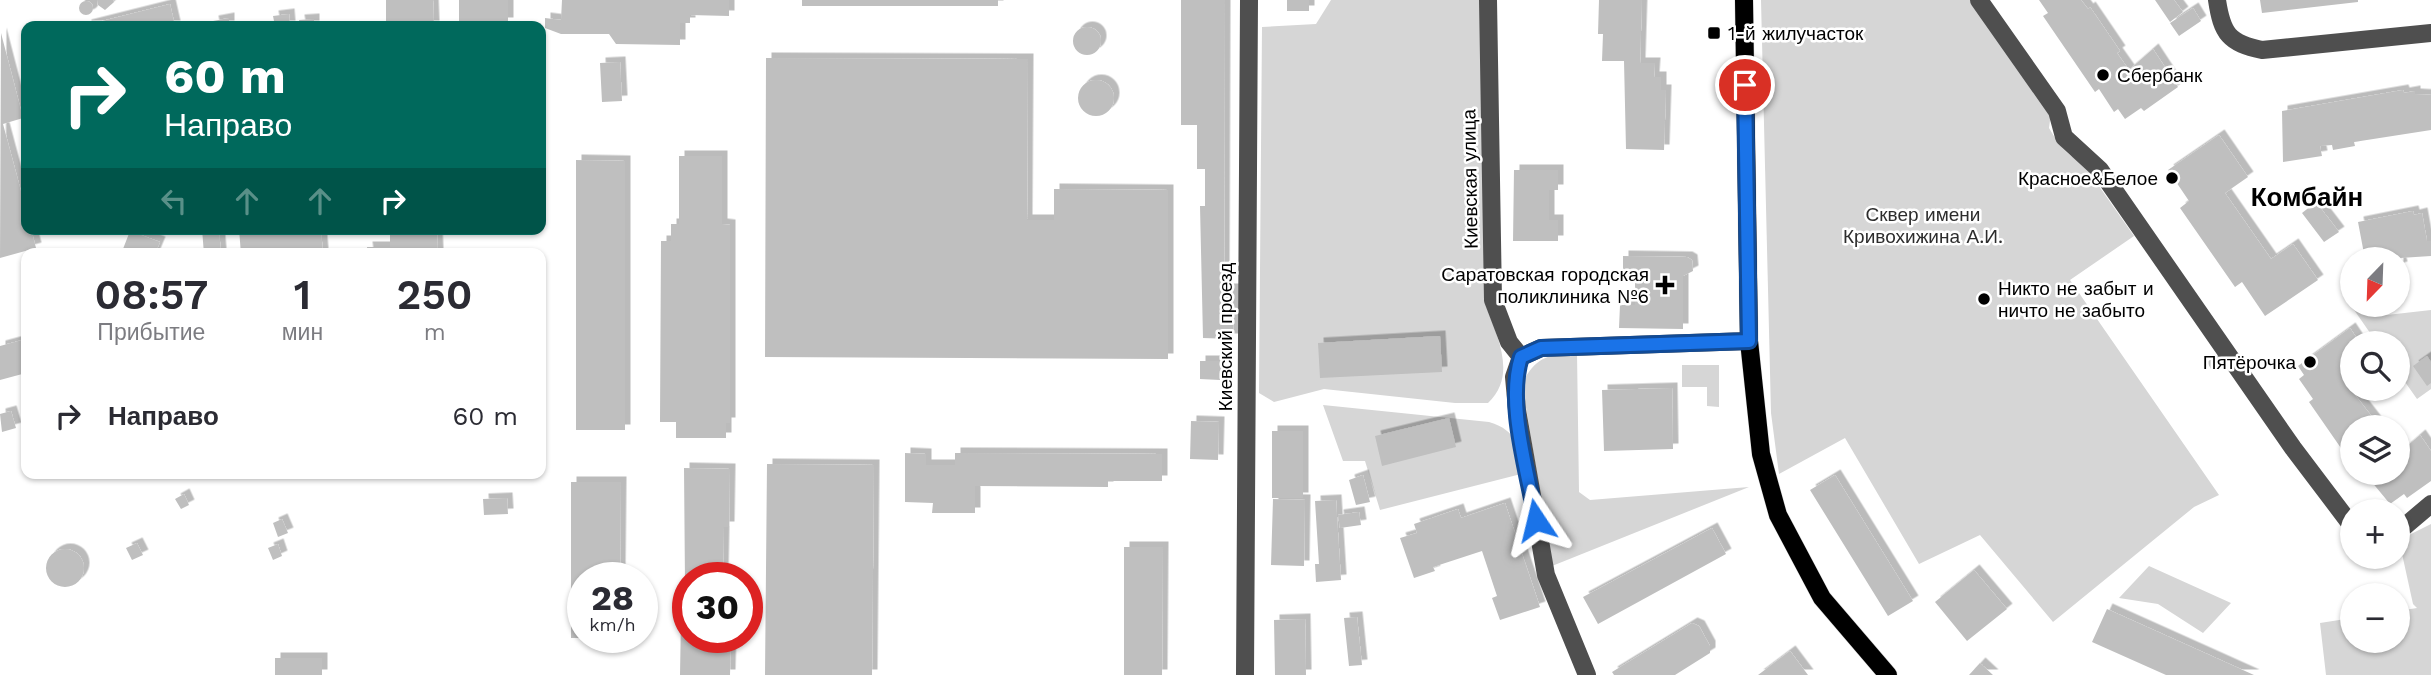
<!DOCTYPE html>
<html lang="ru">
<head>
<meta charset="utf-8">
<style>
	body { margin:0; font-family:"Work Sans",sans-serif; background:#f7f7f7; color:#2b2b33; height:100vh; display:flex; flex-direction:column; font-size:26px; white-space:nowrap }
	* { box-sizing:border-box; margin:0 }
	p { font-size:23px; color:#7c7c81 }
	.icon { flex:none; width:38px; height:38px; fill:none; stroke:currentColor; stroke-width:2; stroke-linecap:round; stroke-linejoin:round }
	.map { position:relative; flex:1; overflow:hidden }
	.panel { position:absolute; left:21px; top:248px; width:525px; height:231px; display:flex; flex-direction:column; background:#fff; border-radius:14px; box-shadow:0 2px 5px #0004 }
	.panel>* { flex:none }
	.hud { position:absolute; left:21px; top:21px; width:525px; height:214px; border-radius:14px; box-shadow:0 2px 5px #0004; background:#00695c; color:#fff; overflow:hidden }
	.needle { width:46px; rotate:203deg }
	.tools { position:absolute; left:2340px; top:247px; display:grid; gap:14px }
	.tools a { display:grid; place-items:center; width:70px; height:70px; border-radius:50%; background:#fff; box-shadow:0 2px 5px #0004; font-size:35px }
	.speed { position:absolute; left:567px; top:562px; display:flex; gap:14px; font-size:35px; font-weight:700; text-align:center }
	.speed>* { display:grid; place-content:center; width:91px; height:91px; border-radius:50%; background:#fff; box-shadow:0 2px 5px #0004; line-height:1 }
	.speed small { font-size:18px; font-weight:400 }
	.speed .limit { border:10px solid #d22; background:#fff; color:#111 }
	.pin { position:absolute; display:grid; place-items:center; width:60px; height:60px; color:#fff; margin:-30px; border:4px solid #fff; border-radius:50%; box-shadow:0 2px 7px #0007 }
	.me { position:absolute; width:77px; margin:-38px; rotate:350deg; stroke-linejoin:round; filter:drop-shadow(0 0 5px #0008) }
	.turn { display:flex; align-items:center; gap:24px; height:147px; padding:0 28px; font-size:32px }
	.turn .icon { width:91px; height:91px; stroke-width:2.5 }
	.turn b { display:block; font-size:49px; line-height:60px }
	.lanes { display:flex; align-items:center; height:66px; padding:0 28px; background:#0003; justify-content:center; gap:35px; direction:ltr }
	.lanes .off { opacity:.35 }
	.eta { display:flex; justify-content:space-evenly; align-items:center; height:119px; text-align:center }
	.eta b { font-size:42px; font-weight:600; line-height:49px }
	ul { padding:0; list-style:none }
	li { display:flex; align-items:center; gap:21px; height:98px; padding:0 28px }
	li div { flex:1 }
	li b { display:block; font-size:26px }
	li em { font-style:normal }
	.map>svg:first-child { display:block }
</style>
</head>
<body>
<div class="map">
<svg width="2431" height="675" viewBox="0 0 2431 675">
	<defs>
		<filter id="shadow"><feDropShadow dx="5.5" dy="-5.5" stdDeviation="0" flood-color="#0004"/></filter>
	</defs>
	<rect width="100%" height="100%" fill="#fff"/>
	<!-- green -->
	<path fill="#d6d6d6" d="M1331,0H1480L1486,306C1498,338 1517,376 1488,403H1455L1324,389L1274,402L1259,393L1262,27L1316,24Z
		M1761,0H1970L2051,113L2049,128C2058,143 2065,155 2082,162L2134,236L2070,280L2219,495L2194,507L2053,622L1980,535L1919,564L1845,438L1779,474L1771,413Z
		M2350,304L2368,305L2378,316L2431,310V389L2417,399L2398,372V343H2377Z
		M1577,353L1579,492L1590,500L1749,487L1552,566L1522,383C1538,355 1546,356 1577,353Z
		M1682,365H1719V407L1707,406V387H1682Z
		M1323,405L1489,422C1519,431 1517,447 1521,474L1380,510L1365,461H1343Z
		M2431,524V675H2326L2320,623L2352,618V640H2398V611L2417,608L2413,604L2399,540Z
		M2149,566L2231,603L2203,633L2158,604L2119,598Z"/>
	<!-- building -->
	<path fill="#bfbfbf" filter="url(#shadow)" d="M97,0H113L114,2L105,10L98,5Z
		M386,0H433L434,26H386Z
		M459,0H508V23H459Z
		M562,0H729V16L690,15V23H680V45L616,44L609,34H561L545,28V18L561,20Z
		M802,0H998V6H802Z
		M1181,0H1225L1224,289H1234L1233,339L1203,338L1200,206H1205V169H1197V125H1181Z
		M1287,0H1309V11H1287Z
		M1599,0H1642L1640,63H1655L1654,77H1661V90H1666L1664,150L1626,149L1624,61H1602L1603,34H1598Z
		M2039,0H2081L2088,9L2090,7L2120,51L2117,53L2129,70L2153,49L2178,87L2144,111L2141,108L2125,119L2118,109L2114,112L2099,89L2095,92L2043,16L2048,13Z
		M2155,0H2174L2183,12L2170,22Z
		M2260,0H2358V2L2262,13Z
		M79 8a7 7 0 1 1 14 0a7 7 0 1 1-14 0Z
		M170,4L175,26H86V25Z
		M2193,8L2201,21L2179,36L2170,23Z
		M289,14L290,26H275L273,16Z
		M229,18V26H214L213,21Z
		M314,19V26H300L299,20Z
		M1073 41a14 14 0 1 1 28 0a14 14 0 1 1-28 0Z
		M1,33L23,118L3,124L26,210V229H31L36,248L0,258Z
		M766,58L1028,59L1027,220H1054V189L1168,190V359L765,357Z
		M620,62L622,101L602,102L600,63Z
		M1078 98a18 18 0 1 1 36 0a18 18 0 1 1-36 0Z
		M2403,90L2404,93L2415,91V94L2431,95V130L2354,142L2355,146L2333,150L2332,145L2320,146L2322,156L2283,162L2282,111Z
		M2219,135L2248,177L2225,193L2271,259L2293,244L2318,280L2265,316L2242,282L2235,287L2180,208L2189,201L2168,170Z
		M679,156H722V224L730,225V423H726V438H676V422H660L661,241H671V224H679Z
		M576,160L625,161V430H576Z
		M1514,170H1558V190H1549V220H1558V241H1513Z
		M2316,202L2339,232L2324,242L2302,213Z
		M2413,211L2414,215L2422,213L2427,241H2431V256L2400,258L2402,267L2398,268V259H2365L2358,222Z
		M202,229H219L221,254H204Z
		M239,229H321L323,254H241Z
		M390,229H460V232H437L438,254H368L367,247H390Z
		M130,231L160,242L155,254H121Z
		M1623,256L1687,257L1692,260L1693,271L1683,276V329L1619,328L1620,305H1635V279H1623Z
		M2350,328L2360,343H2352V377L2345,382L2380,427H2352V464L2309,402L2313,399L2299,379L2304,375L2298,366Z
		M1440,336L1442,372L1320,378L1318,343Z
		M26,339V373L0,380V346Z
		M2427,356L2431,362V383L2427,386L2413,366Z
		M2213,358L2218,365L2211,369L2207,362Z
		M1200,361H1221L1220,380L1200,379Z
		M1672,388L1673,449L1604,451L1602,390Z
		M11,411L16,428L2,432L0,414Z
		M1449,418L1456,447L1382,466L1375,436Z
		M1191,421L1219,422L1218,460L1190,459Z
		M1272,431H1303V498H1272Z
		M2420,435L2431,451V481L2407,498L2404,494L2390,504L2366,475L2362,478L2358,472H2398V454Z
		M905,453L926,454V465H955V453L1162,454V481H1108V487L975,486V513H932L933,503L905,502Z
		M767,464L874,465L872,675H765Z
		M684,468L730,469L729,527H724L723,578H688L685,583Z
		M1363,475L1370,502L1356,505L1349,480Z
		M1835,475L1913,601L1888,616L1810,490Z
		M571,482H621L620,578H583V638H571Z
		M184,494L189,505L181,509L175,499Z
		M507,498L508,514L484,515L483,499Z
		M1273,499L1305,500L1304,566L1271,565Z
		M1336,500L1341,580L1316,582L1315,564H1319L1315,501Z
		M1505,503L1540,607L1500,620L1492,598L1497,596L1482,551L1433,567L1435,571L1414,578L1400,538L1417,533L1414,524L1458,509L1461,518Z
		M1359,512L1361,525L1340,528L1338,515Z
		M282,519L288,533L278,537L273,523Z
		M1712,528L1726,554L1598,624L1583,597Z
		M137,543L143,555L132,560L126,548Z
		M278,544L282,556L273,560L268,548Z
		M1124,547H1163L1162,675H1124Z
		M46 568a19 19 0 1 1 38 0a19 19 0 1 1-38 0Z
		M1974,570L2007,609L1967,641L1935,602Z
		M2107,609L2254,675H2166L2092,642Z
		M1357,617L1362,665L1349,666L1344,618Z
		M681,618L688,619V637H731L730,675H680Z
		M1305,619L1306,675H1275L1274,620Z
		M1692,623L1699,626L1710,646V653L1675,675H1614L1612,672Z
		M1790,651L1808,675H1758Z
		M275,658H322V675H275Z
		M1980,663L1993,675H1969Z"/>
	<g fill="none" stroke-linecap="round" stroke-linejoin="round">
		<defs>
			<path id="major" d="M1744,0L1749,341L1761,454L1778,515L1822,598L1888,675"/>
		</defs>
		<!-- major casing -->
		<use href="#major" stroke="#dbdbdb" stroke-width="19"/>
		<!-- minor -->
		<path stroke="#4f4f4f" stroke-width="18" d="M1488,0L1493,300L1509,342L1521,357L1514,377L1517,410L1546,575L1587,675
			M1979,0L2057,111L2064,137L2100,170L2293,448L2352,526
			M2217,0C2222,34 2229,43 2262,50L2431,33
			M1521,357L1541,348L1749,341
			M2398,532L2431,504
			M1245,675L1249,0"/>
		<!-- major -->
		<use href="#major" stroke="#000" stroke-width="18"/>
	</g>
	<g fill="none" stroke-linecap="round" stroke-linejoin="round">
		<defs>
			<path id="route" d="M1536,520C1528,471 1506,404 1521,357L1541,348L1749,341L1745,85"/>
		</defs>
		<!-- route casing -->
		<use href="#route" stroke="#114b97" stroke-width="18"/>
		<!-- route -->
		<use href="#route" stroke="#1a73e8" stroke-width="12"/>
	</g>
	<!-- markers -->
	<g fill="#000" stroke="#fff" stroke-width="2.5">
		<rect x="1707" y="26" width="14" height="14" rx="3.5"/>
		<circle cx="2103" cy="75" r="7"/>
		<circle cx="2172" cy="178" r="7"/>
		<path d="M1661.5 274.5h7v7h7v7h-7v7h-7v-7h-7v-7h7z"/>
		<circle cx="1984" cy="299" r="7"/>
		<circle cx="2310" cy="362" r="7"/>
	</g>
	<g text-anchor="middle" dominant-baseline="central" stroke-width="5" stroke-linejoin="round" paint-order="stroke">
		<!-- poi labels -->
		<g font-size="19" fill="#000" stroke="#fff" text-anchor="start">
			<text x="1728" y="33">1-й жилучасток</text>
			<text x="2117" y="75">Сбербанк</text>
			<text x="2158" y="178" text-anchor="end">Красное&amp;Белое</text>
			<text x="1649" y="274" text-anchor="end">Саратовская городская<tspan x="1649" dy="22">поликлиника №6</tspan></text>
			<text x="1998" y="288">Никто не забыт и<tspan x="1998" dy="22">ничто не забыто</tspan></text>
			<text x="2296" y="362" text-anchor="end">Пятёрочка</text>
		</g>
		<!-- street labels -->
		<g font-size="19" fill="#000" stroke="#fff">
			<text transform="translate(1470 179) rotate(-91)">Киевская улица</text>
			<text transform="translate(1225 337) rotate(-90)">Киевский проезд</text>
		</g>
		<!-- park labels -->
		<g font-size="19" fill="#2d2d2d" stroke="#fff">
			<text x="1923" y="214">Сквер имени<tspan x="1923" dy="22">Кривохижина А.И.</tspan></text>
		</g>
		<!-- district labels -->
		<g font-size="26" font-weight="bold" fill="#000" stroke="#fff">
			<text x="2307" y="197">Комбайн</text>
		</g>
	</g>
</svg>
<div class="tools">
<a><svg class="needle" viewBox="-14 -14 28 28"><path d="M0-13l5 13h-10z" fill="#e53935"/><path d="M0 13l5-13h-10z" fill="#7c7c81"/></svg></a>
<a><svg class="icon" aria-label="search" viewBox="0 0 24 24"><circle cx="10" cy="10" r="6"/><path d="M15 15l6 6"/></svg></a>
<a><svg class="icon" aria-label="layers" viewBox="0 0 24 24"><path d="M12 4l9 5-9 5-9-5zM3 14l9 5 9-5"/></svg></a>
<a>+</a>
<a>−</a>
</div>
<div class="speed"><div>28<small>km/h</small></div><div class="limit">30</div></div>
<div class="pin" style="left:1745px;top:85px;background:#d93025"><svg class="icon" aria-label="arrive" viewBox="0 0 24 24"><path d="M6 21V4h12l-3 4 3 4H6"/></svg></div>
<svg class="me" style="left:1536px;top:520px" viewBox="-20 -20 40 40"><path d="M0-17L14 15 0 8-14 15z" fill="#1a73e8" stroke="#fff" stroke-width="4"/></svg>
<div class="hud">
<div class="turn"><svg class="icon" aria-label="right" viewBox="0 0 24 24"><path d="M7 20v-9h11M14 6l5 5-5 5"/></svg><div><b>60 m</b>Направо</div></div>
<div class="lanes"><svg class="icon off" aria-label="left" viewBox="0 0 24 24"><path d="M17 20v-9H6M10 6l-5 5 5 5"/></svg><svg class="icon off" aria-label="ahead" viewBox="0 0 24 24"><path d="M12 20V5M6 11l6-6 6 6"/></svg><svg class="icon off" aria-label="ahead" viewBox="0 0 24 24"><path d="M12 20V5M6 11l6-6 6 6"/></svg><svg class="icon" aria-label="right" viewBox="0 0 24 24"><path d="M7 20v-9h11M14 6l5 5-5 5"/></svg></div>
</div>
<section class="panel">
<div class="eta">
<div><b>08:57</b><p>Прибытие</p></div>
<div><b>1</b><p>мин</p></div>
<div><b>250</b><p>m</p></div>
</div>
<ul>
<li><svg class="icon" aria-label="right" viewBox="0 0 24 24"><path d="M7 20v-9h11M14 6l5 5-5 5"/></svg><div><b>Направо</b></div><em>60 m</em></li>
</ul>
</section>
</div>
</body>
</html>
